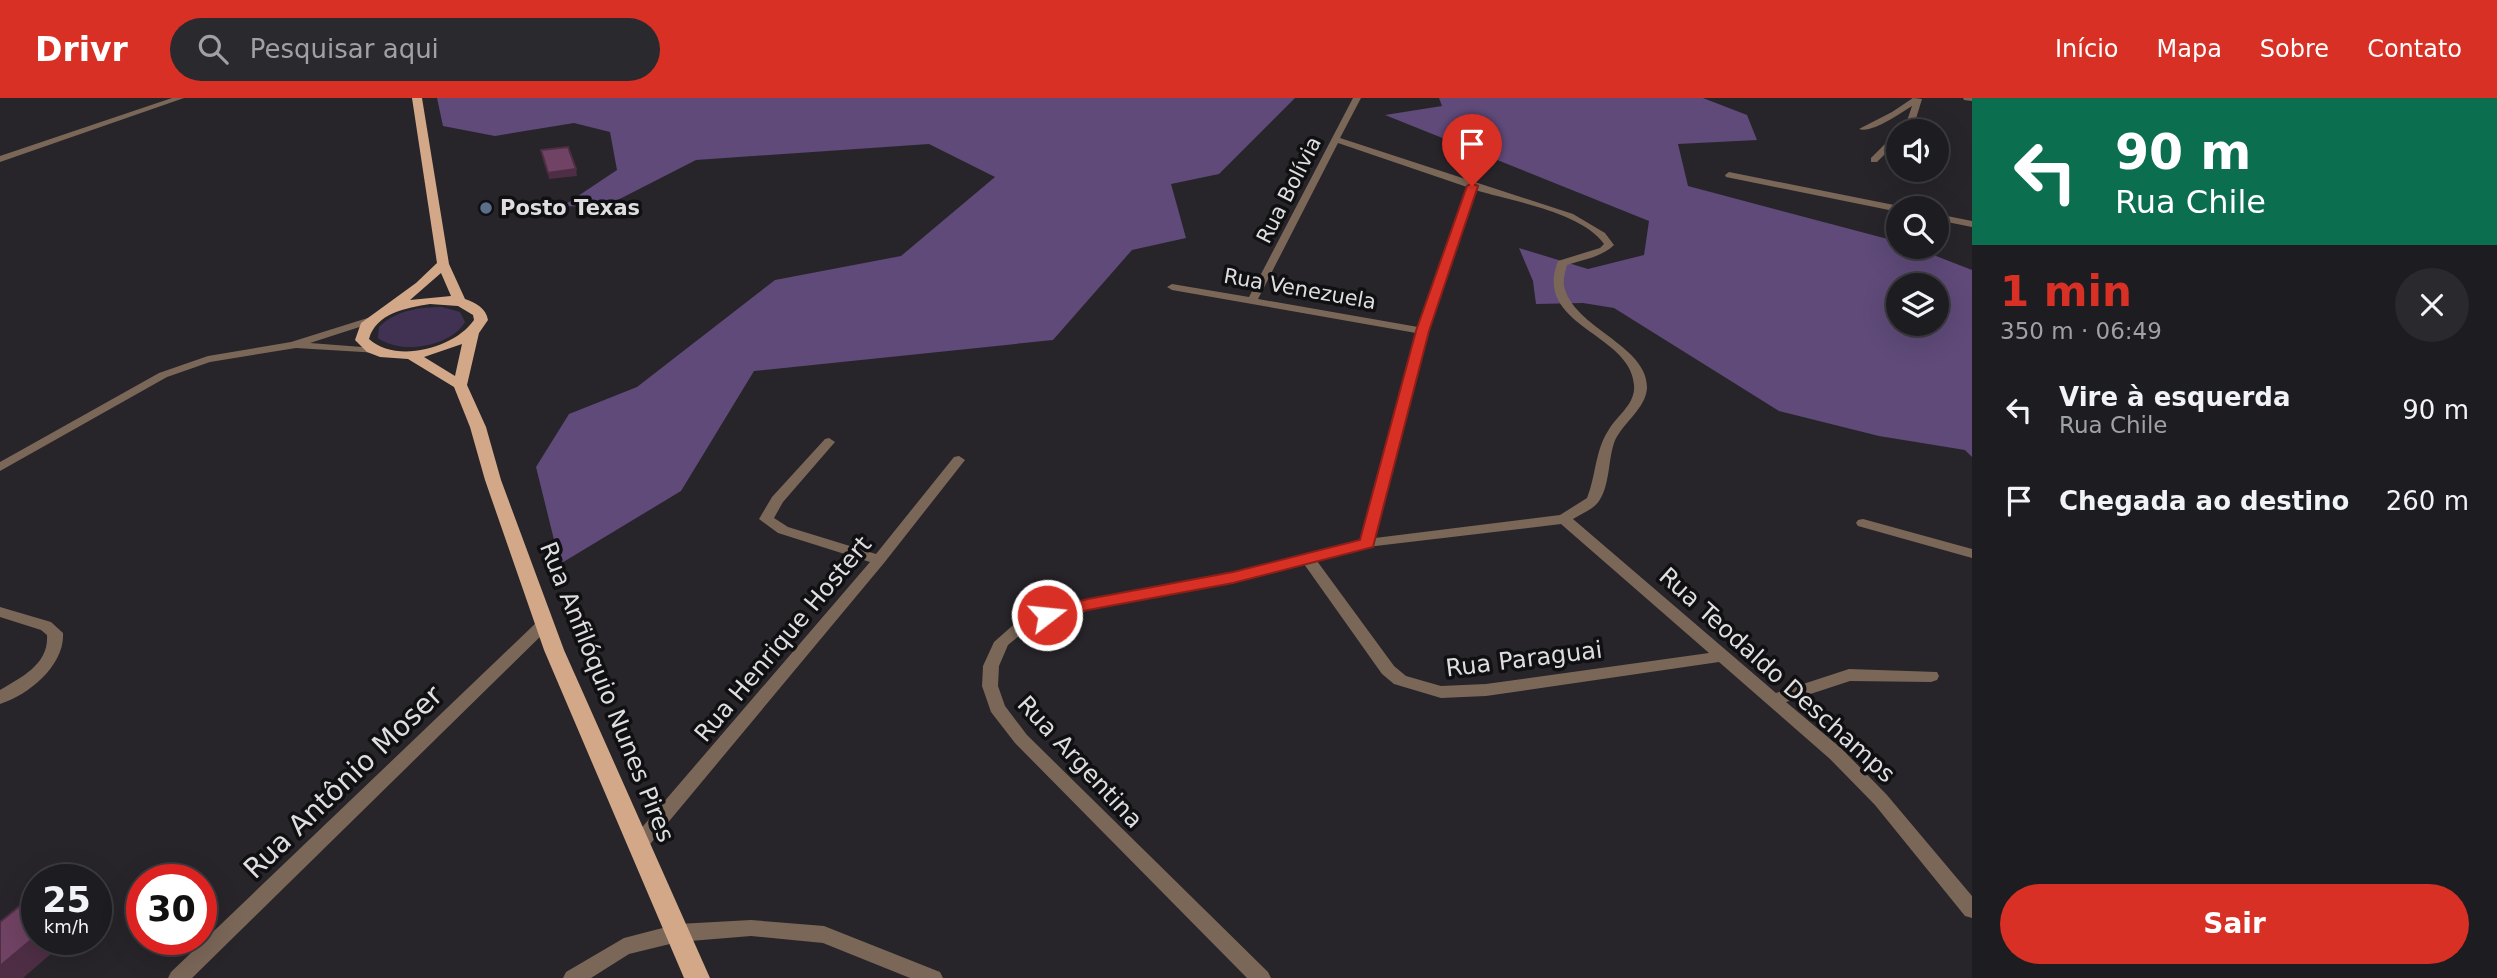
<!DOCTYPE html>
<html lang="pt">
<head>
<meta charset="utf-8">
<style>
	body { margin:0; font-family:"DejaVu Sans",sans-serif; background:#2a292d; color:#f1f3f6; height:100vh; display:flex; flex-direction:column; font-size:26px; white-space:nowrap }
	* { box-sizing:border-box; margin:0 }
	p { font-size:23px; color:#a0a1a5 }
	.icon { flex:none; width:38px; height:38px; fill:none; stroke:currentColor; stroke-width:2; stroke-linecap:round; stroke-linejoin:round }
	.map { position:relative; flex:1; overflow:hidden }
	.details { display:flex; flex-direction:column; background:#1d1c20; width:525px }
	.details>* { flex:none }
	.hud { background:#0b6e4f; color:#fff; overflow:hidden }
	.tools { position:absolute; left:1886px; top:21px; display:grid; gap:14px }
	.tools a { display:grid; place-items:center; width:63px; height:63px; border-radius:50%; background:#1d1c20; box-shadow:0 7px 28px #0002,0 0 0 2px #3b3a3e; font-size:35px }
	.speed { position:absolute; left:21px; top:766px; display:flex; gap:14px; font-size:35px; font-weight:700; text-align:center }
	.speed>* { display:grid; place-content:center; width:91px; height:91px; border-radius:50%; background:#1d1c20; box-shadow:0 7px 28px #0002,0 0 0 2px #3b3a3e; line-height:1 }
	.speed small { font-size:18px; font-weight:400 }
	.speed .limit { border:10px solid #d22; background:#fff; color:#111 }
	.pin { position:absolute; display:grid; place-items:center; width:60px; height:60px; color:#fff; margin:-72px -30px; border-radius:50% 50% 50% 0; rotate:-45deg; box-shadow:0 0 7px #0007 }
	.pin .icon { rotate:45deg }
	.me { position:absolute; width:77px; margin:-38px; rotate:74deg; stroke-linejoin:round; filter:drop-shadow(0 0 5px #0008) }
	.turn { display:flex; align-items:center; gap:24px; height:147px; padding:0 28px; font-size:32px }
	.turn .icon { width:91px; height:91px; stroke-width:2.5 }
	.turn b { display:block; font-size:49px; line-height:60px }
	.round { display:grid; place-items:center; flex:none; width:74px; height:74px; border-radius:37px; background:#2a292d }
	.summary { display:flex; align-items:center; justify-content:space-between; height:119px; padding:0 28px }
	h1 { font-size:42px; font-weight:700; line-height:52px; color:#d93025 }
	.button { display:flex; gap:14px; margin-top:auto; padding:14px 28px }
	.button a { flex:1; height:80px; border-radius:42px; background:#d93025; color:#fff; font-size:28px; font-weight:700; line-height:80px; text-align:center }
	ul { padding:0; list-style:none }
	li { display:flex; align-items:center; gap:21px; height:91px; padding:0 28px }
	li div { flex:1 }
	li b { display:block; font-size:26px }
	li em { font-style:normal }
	header { display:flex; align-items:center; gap:42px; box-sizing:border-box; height:98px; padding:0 35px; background:#d93025; color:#fff }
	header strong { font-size:33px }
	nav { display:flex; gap:38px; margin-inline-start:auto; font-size:24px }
	.search { width:490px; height:63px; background:#2a292d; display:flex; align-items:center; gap:18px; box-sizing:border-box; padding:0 24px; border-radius:38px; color:#a0a1a5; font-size:26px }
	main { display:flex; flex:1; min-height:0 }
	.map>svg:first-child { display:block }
</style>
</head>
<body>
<header>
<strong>Drivr</strong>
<div class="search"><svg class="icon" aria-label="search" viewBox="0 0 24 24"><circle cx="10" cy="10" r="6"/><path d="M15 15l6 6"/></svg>Pesquisar aqui</div>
<nav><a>Início</a><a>Mapa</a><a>Sobre</a><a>Contato</a></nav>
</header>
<main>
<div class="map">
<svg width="1972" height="880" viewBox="0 0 1972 880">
	<rect width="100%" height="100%" fill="#27252a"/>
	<!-- green -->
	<path fill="#413254" d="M442,209L460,214L465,224C450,249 401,257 378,240L379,229C396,212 420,209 442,209Z"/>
	<!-- forest -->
	<path fill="#5f4a79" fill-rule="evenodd" d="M437,0H1295L1219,76L1171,86L1186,140L1132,152L1053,242L754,273L681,393L560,466L536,369L569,316L637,289L775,182L901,158L995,79L929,46L696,62L604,109L563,108L617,72L610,34L574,25L495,38L443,28Z
		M1439,0H1703L1747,17L1757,42L1678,46L1688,88L1899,144V149H1913L1972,172V359L1965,352L1879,338L1779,313L1614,210L1583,205L1536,206L1533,183L1519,150L1588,171L1644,157L1649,123L1385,17L1442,8ZM1899,187H1937V226H1899Z"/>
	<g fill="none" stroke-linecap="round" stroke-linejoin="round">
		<!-- minor -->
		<path fill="#7b6758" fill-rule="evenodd" d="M172,0H184L0,64V58Z
			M1353,0H1361L1340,40L1573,116L1605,135L1614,147C1602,159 1582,162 1567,167C1565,174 1563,181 1564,188C1573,230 1648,247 1647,290C1646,311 1621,326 1614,345C1608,363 1610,387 1599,403C1594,411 1581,416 1573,421L1776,595L1849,571L1937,574L1939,578L1937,582L1931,584L1850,583L1786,604L1842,651L1887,697L1972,798V820L1965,818L1875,707L1830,661L1719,564L1486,598L1441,600L1394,586L1382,576L1304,466L1232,485L1069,516L1031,528L1008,547L999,568L998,588L1005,608L1027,637L1268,874L1271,880H1247L1015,645L991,614L982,588L983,568L994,544L1021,520L1067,506L1232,475L1361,442L1416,235L1172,192L1167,189L1172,186L1249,199ZM1338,45L1467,89L1418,229L1258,201ZM1475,92C1511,103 1582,114 1604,146L1600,150L1558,163C1532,228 1631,235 1634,287C1636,306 1616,318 1608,333C1595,353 1596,378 1587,400L1560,417L1375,440L1428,233ZM1561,426L1709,555L1486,586L1441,588L1406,578L1394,568L1317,463L1367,449Z
			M1913,0L1922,1L1915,24L1906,33H1898L1907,23L1912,8C1901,15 1871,36 1859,31L1892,14Z
			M1963,0H1972V3L1964,2Z
			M1896,35H1899V42L1877,64H1871V60Z
			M1729,74L1899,108L1903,110H1899V114L1726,79L1725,77Z
			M1937,116L1972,123V129L1937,122Z
			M374,218L378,219V223L310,245L375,250L381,253L379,255L296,250L210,264L167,279L0,373V364L159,275L208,258L291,244Z
			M829,340L835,344L783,404L774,420L788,429L876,456L954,359L959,358L965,362L884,465L646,751L639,753L632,751L630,746L632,741L870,464L778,435L759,421L772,399L825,341Z
			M1863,421L1972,451V460L1858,428L1856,425L1858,422Z
			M0,509L51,524L63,535C65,567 29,597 0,606V592C22,579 49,566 47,537L41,532L0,519Z
			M544,521L549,522L552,526L549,530L192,880H168L171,874L539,522Z
			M751,822L824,828L940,874L943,880H910L823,845L751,838L678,844L629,856L591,880H563L566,874L624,840L678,826Z"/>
		<!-- primary -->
		<path fill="#d2a888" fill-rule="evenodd" d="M412,0H422L449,166L465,201C476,205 486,210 488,222L479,235L467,287L486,329L501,382L564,552L710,880H684L544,552L485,382L470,329L454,289L408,261L380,259L367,254L355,242L361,225L416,185L437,165ZM441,175L451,198L410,202ZM430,206L458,208L473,217L474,222C455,250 396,266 369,241C376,215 406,210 430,206ZM462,246L455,278L424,259Z"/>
	</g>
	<!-- shaded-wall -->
	<path fill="#4e2e45" d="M576,71L577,78L549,81L548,75Z
		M96,793L107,807L96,816Z
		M37,837V842H67L23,880H0V868Z"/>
	<!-- building -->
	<path fill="#704263" stroke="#4e2e45" stroke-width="2" d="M568,49L576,71L548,75L541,52Z
		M61,774L79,782H51Z
		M37,794V837L0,868V824Z"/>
	<!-- route -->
	<path fill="#d93025" stroke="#8d1f18" stroke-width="2" d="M1472,85L1478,88L1429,233L1373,449L1233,485L1088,512L1047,523L1041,521L1038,517L1041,513L1088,501L1233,474L1360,442L1416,233L1467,88Z"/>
	<!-- markers -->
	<circle fill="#5c6f8a" stroke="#100f11" stroke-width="2.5" cx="486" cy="110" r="7"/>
	<g text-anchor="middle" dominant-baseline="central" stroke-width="7" stroke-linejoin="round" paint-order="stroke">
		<!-- far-street labels -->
		<g font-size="21" fill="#dedde0" stroke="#100f11">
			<text transform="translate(1289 92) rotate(-63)">Rua Bolívia</text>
			<text transform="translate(1300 191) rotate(10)">Rua Venezuela</text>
		</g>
		<!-- far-poi labels -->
		<g font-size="21" font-weight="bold" fill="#dedde0" stroke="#100f11" text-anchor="start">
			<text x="500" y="110">Posto Texas</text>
		</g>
		<!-- street labels -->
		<g font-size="24" fill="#dedde0" stroke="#100f11">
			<text transform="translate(783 541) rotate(-50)">Rua Henrique Hostert</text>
			<text transform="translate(1524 561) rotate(-7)">Rua Paraguai</text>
			<text transform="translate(1777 577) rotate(42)">Rua Teodaldo Deschamps</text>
			<text transform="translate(607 594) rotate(68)">Rua Anfilóquio Nunes Pires</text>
			<text transform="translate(1080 664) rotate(47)">Rua Argentina</text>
		</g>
		<!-- near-street labels -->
		<g font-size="28" fill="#dedde0" stroke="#100f11">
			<text transform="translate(343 684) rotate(-44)">Rua Antônio Moser</text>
		</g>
	</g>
</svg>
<div class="tools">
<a><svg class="icon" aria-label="sound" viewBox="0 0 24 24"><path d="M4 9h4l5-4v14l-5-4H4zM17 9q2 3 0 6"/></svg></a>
<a><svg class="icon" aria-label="search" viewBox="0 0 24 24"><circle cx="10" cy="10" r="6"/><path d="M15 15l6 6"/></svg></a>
<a><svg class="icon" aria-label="layers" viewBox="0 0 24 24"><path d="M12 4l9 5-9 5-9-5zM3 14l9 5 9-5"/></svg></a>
</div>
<div class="speed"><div>25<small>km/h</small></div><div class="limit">30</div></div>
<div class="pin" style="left:1472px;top:88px;background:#d93025"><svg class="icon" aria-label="arrive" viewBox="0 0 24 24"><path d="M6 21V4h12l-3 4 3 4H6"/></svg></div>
<svg class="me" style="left:1047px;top:517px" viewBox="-20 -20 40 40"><circle r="17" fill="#d93025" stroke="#fff" stroke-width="3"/><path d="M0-11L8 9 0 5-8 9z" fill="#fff"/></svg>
</div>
<section class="details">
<div class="hud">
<div class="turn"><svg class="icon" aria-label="left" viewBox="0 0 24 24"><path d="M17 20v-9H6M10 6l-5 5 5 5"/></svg><div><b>90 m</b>Rua Chile</div></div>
</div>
<div class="summary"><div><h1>1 min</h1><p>350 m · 06:49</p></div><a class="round"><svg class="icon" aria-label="close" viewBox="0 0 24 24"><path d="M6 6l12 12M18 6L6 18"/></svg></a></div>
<ul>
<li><svg class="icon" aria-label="left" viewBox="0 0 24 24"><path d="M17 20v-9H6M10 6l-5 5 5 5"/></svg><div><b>Vire à esquerda</b><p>Rua Chile</p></div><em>90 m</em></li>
<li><svg class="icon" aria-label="arrive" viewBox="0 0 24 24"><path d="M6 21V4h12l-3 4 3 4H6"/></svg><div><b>Chegada ao destino</b></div><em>260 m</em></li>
</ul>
<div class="button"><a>Sair</a></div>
</section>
</main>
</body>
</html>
